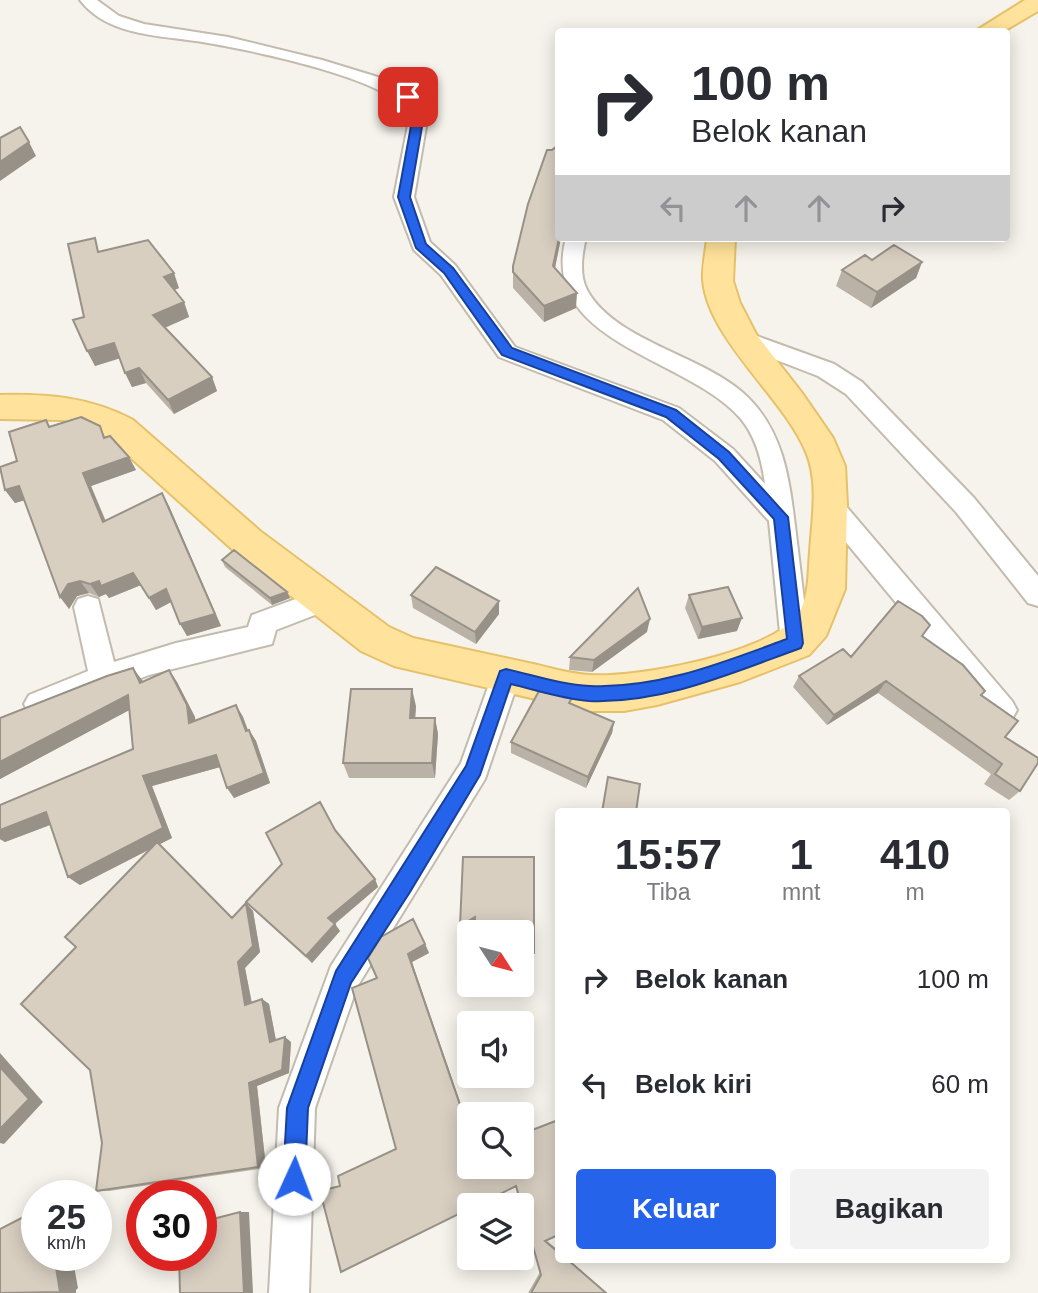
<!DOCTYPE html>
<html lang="id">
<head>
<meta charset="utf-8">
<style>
	body { margin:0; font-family:Helvetica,sans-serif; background:#f2f2f3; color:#2b2b33; height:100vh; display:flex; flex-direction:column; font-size:26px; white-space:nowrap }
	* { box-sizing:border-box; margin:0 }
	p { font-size:23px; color:#7c7c81 }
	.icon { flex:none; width:38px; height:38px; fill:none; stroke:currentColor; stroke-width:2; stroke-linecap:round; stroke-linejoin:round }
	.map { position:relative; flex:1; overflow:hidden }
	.side { position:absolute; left:555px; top:808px; width:455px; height:455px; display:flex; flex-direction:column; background:#fff; border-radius:7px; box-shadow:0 4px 18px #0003 }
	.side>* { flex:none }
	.hud { position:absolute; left:555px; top:28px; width:455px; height:214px; border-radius:7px; box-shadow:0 4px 18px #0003; background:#fff; color:#2b2b33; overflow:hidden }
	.needle { width:46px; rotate:126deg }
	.buttons { position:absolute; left:457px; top:920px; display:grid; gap:14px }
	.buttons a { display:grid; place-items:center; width:77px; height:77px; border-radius:7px; background:#fff; box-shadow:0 4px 18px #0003; font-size:35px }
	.speed { position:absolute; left:21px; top:1180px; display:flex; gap:14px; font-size:35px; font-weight:700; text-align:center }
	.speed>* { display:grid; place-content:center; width:91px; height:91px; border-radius:50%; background:#fff; box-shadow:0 4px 18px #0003; line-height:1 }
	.speed small { font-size:18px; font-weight:400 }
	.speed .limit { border:10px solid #d22; background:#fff; color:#111 }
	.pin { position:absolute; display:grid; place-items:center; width:60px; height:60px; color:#fff; margin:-30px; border-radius:14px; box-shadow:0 4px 10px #0006 }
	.me { position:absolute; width:77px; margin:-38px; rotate:2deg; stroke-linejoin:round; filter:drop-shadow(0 0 5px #0008) }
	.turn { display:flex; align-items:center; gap:24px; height:147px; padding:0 21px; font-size:32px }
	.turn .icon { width:91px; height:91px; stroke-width:2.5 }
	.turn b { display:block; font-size:49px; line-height:60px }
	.lanes { display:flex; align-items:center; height:66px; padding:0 21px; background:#0003; justify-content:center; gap:35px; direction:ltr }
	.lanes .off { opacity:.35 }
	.eta { display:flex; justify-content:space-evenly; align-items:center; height:119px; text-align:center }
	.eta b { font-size:42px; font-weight:700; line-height:49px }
	.primary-button { display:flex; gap:14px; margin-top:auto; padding:14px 21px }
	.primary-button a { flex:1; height:80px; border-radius:7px; background:#2563eb; color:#fff; font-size:28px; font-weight:700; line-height:80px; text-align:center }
	.primary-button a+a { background:#f2f2f3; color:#2b2b33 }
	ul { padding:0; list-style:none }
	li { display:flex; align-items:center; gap:21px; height:105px; padding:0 21px }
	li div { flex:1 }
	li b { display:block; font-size:26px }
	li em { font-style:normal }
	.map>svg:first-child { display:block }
</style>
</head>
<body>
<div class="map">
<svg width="1038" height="1293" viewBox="0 0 1038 1293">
	<rect width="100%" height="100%" fill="#f6f3ec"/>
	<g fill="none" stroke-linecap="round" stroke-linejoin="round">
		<defs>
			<path id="street" d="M80,0H97L119,16L144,24L228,37L322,60L381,78L419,98L428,115L414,197L430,242L455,265L515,347L679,408L733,449L765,484C762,461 756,437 741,419C689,357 538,344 566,238H586C582,254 579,275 587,290C614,340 700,355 742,392C787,431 790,487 797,542C801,576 805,609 809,643L805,651L795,655L785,651L781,643L769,521L715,461L663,420L499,357L441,275L414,250L394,197L410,115C394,79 249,50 208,43C165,35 109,38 80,0Z
				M743,331L834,364L862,382L974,498L1038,576V606L1028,603L956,512L846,394L818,376L735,344L732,339L735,334Z
				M830,495L839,498L1012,701L1017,710L1012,719L1002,723L992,719L821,512L817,505L821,498Z
				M323,589L333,592L337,600L333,608L276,630L272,644L149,675L39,717L29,713L24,704L29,695L88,671L74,607L78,599L88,596L98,599L114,662L176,643L248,627L252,615Z
				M506,664L516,667L520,676L485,779L357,987L315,1108L309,1293H269L279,1108L331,966L461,763L492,676L496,667Z"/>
			<path id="primary" d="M1025,0H1038V11L1002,32H974Z
				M707,238H735L733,281L740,303L756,334L802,393L833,438L845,466L847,505L845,589L826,636L809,655L740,682L657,705L624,711H587L394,666L361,651L234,551L109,438L82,424L63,420L0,419V395C47,394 90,397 133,420L260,531L389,627L413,638C453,647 493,655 533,664C551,668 571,674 590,675C637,678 764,654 795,618C810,601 808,573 810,552C812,520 819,482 806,452C784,398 708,339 703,280C702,267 706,251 707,238Z"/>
		</defs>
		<!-- street casing -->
		<use href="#street" stroke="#c2bbae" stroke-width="4"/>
		<!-- primary casing -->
		<use href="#primary" stroke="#e6c16a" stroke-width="4"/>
		<!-- street -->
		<use href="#street" fill="#fff" fill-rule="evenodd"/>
		<!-- primary -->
		<use href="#primary" fill="#ffe39c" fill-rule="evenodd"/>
	</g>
	<!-- wall -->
	<path fill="#bab2a6" d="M558,238H561L555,268L576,308L544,322L513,288V266Z
		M101,251L179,288L174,290L184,302L189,317L165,328L212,377L217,391L174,414L146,383L132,387L119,358L95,366L84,317Z
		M872,260L922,262L916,278L871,308L836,286L842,270Z
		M46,420L50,427L100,426L105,437L136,470L91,486L106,521L169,506L221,626L187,636L171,602L156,610L141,585L109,598L106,594L99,597L89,593L77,596L69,609L24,500L15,503L5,490L17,461Z
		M222,560L287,592L290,598L272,605L225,567Z
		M411,595L499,614L476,644L413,608Z
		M689,595L737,631L698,639L685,608Z
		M647,632L592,672L569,670L570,657Z
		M922,636L981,695L1005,737L1020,791L1009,800L984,784L991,774L878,693L827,725L793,687L799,676L851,657Z
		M169,670L177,682L195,717V721L236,705L243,717L248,730H249L256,741L270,783L234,798L220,767L152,786L172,838L159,844L232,918L246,903L253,911L260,952L245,968L252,1003L262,999L269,1004L276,1040L291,1042L289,1073L257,1086L266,1168L109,1191H96L102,1143L76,947L150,849L80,885L68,877L50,825L5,842L0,839V805L133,749L129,710L0,779V718L142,680L143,682Z
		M571,704L614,722L612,733L586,788L511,753V742Z
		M416,706L415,718H435L438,734L435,778H349L343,763Z
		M335,830L375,879L378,887L335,924L340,931L312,963L246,902L282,864Z
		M463,857H534L533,959H522V933H475V926L461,933L460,926Z
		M425,944L429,953L412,962L469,1167H522L546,1240L558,1250V1260L607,1293H528L540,1272L516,1186H340L396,1149L377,978Z"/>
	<!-- shaded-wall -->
	<path fill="#979187" d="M29,142L36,156L0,181V162Z
		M559,238H561L552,282L553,266Z
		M922,262L916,278L871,308L877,292Z
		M174,273L179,288L170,292L164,277Z
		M577,293L576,308L544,322V306Z
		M184,302L189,317L159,330L153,315Z
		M114,343L121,358L95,366L87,351Z
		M139,368L146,383L132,387L125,373Z
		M212,377L217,391L174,414L168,400Z
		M129,457L136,470L91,486L111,535L103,522L83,473Z
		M19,486L29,499L15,503L5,490Z
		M162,493L169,506L221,626L187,636L180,624Z
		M133,573L141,585L109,598L106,594L99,597L90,584L99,581Z
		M80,581L89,593L77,596L69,609L60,597L68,584Z
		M166,589L173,601L156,610L149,598Z
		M287,592L290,598L272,605L270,598Z
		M499,601V614L476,644L475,632Z
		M742,618L737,631L698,639L702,627Z
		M650,619L647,632L592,672L594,660Z
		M133,668L142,680L149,695L140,683Z
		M169,670L177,682L195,717L197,734L189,723Z
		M886,681L878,693L827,725L834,715Z
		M412,689L416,706L414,735L410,718Z
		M128,695L137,706L0,779V762Z
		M236,705L243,717L252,742L246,731Z
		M435,718L438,734L435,778L432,763Z
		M614,722L612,733L586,788L588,777Z
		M249,730L256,741L270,783L234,798L227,788Z
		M216,755L224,766L152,786L172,838L80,885L68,877L143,776Z
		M46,812L58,822L5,842L0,839V830Z
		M375,879L378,887L333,925L328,918Z
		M246,903L253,911L260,952L245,968L253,1010L245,1005L238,962Z
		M475,917L477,925L461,933L460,926Z
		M335,924L340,931L312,963L306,956Z
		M425,944L429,953L412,962L469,1128V1131L408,954Z
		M262,999L269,1004L277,1046L270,1042Z
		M285,1037L291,1042L289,1073L257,1086L266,1168L258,1167L249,1083Z
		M0,1053L43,1102L4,1144L0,1143Z
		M240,1212H249L253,1293H244Z
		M54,1255H72L78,1288L76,1290V1293H59Z
		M568,1260H569L607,1293H606Z"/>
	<!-- building -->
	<path fill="#d8cfc1" stroke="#979187" stroke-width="2" d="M20,127L29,142L0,162V138Z
		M558,145L559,238L553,266L577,293L544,306L513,272V266L528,204L547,150H552Z
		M95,238L98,252L148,240L174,273L164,277L184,302L153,315L212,377L168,400L139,368L125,373L114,343L87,351L73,320L84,317L68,244Z
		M894,245L922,262L877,292L842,270L865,255L872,260Z
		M81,417L100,426L104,438L110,436L129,457L83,473L103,522L162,493L215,614L180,624L166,589L149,598L133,573L101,586L99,581L90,584L80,581L68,584L60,597L19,486L5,490L0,467L17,461L9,432L46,420L49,427Z
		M234,550L287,592L270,598L222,560Z
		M436,567L499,601L475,632L411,595Z
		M728,587L742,618L702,627L689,595Z
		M638,588L650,619L594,660L570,657Z
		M898,601L922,616L930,625L922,636L963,665L985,691L981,695L1018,721L1005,737L1038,758V763L1020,791L995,774L1002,764L886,681L834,715L799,676L843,649L851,657Z
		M133,668L140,683L169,670L187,705L189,723L236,705L246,731L249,730L264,773L227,788L216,755L143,776L163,828L68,877L46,812L0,830V805L133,749L128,695L0,762V718L107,676Z
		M351,689H412L410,718H435L432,763H343Z
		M539,691L572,698L569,703L614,722L588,777L511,742Z
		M608,777L640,784L636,812H602Z
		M320,802L335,830L375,879L328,918L335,924L306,956L246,902L282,864L266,833Z
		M157,842L232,918L246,903L253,946L238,962L245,1005L262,999L270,1042L285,1037L282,1070L249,1083L258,1167L96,1191L102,1143L90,1070L21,1004L76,947L65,937Z
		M463,857H534V953H522V933H475V917L460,926Z
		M413,919L425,944L408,954L469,1131V1167H522V1134L558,1120V1235L545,1241L558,1252V1260H568L606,1293H531L541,1275L516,1186L476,1206H469V1209L341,1272L320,1191L340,1186L338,1176L396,1149L352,988L377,978L368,958L381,937Z
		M0,1067L29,1099L0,1129Z
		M37,1210V1255H54L60,1292L0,1293V1229Z
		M240,1212L244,1293H180L179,1255H201V1222Z"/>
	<!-- route -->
	<path fill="#2563eb" stroke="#184099" stroke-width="2" d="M408,94L424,115L410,197L426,244L453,268L512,348L676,410L729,452L788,517L803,643L801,648C734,672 663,704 589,701C564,699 536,690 511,684L480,775L410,892L351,983L308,1108L305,1179L302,1187L294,1190L287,1187L283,1179L287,1108L336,971L466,766L500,671L506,669C533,675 562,685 590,686C658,689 724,662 787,639L774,519L719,459L666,417L502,355L444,273L416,248L398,197L413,115L403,97Z"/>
</svg>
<div class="buttons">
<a><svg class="needle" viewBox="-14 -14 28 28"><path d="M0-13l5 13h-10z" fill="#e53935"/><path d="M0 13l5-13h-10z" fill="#7c7c81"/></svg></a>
<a><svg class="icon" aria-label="sound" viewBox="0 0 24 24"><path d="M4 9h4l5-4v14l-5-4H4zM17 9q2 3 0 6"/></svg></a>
<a><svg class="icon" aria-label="search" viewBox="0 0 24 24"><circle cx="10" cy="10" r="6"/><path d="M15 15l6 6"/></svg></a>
<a><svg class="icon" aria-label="layers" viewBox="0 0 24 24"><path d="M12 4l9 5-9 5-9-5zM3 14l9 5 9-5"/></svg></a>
</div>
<div class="speed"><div>25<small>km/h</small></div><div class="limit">30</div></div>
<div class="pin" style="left:408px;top:97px;background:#d93025"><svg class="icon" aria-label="arrive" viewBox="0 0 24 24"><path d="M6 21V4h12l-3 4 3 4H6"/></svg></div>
<svg class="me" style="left:294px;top:1179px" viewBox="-20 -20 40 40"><circle r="19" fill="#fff"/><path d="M0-13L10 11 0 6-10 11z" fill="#2563eb"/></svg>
<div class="hud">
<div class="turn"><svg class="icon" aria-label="right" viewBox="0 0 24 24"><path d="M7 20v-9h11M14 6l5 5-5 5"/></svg><div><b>100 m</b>Belok kanan</div></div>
<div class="lanes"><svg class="icon off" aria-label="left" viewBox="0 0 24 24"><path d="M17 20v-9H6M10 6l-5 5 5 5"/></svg><svg class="icon off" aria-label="ahead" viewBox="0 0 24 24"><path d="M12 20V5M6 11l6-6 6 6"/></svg><svg class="icon off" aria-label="ahead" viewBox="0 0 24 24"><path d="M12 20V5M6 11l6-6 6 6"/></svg><svg class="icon" aria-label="right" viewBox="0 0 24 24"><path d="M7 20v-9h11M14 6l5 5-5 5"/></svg></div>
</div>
<section class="side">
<div class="eta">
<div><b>15:57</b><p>Tiba</p></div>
<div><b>1</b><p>mnt</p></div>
<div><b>410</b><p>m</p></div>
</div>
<ul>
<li><svg class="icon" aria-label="right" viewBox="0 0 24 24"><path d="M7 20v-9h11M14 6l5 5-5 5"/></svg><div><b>Belok kanan</b></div><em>100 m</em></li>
<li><svg class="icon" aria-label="left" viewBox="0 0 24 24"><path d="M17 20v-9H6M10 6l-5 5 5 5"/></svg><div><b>Belok kiri</b></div><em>60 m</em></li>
</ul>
<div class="primary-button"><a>Keluar</a><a>Bagikan</a></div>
</section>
</div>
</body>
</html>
